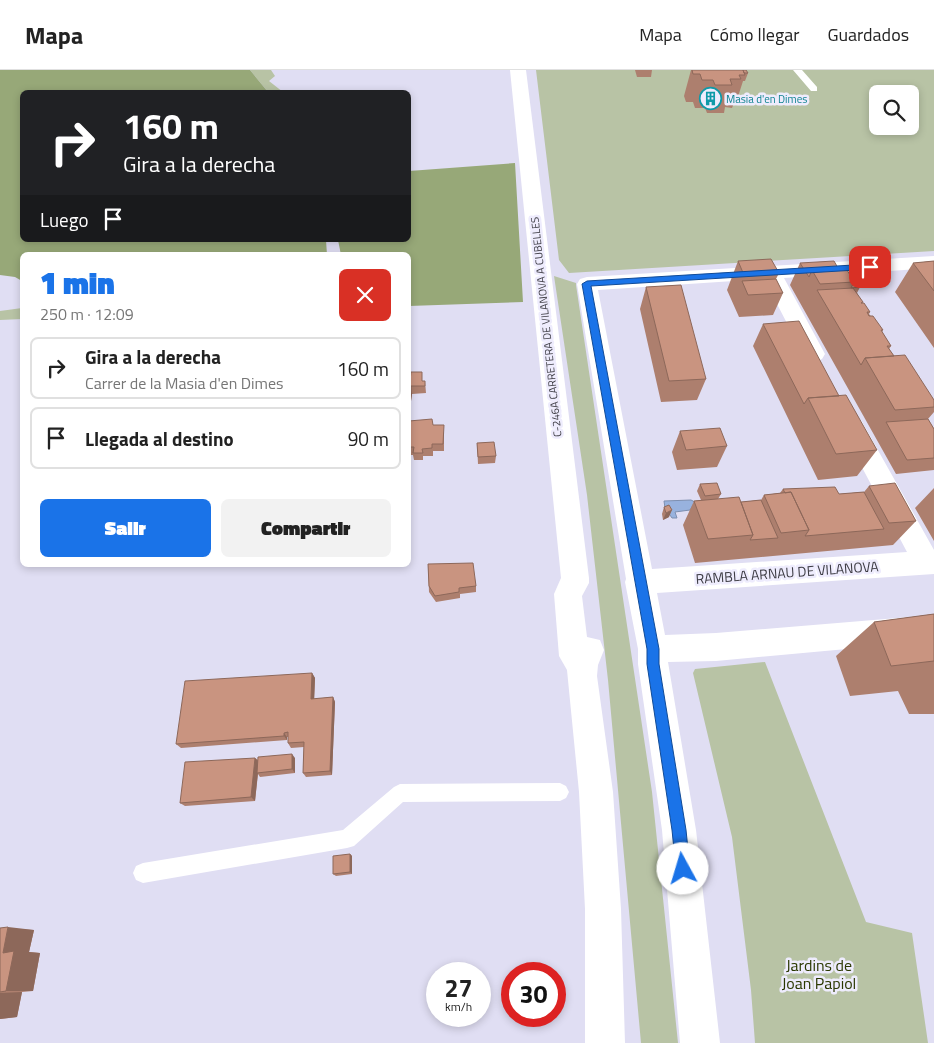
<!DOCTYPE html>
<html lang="es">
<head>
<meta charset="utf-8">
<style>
	body { margin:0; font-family:"Titillium Web",sans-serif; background:#f2f2f2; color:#222; height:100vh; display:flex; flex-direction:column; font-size:19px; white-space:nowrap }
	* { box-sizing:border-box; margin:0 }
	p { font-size:16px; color:#767676 }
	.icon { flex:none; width:28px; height:28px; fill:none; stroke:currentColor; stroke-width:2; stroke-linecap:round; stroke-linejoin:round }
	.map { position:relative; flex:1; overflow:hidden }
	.side { position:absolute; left:20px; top:182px; width:391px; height:315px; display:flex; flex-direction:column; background:#fff; border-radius:8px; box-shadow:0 2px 8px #0003 }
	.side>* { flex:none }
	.top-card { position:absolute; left:20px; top:20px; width:391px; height:152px; border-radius:8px; box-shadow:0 2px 8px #0003; background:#202124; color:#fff; overflow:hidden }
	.buttons { position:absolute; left:869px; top:15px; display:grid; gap:10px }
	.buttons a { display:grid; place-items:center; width:50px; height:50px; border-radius:8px; background:#fff; box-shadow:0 2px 8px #0003; font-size:25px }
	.speed { position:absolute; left:426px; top:892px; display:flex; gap:10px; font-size:25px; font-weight:700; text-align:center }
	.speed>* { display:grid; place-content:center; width:65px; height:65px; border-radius:50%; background:#fff; box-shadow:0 2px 8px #0003; line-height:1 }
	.speed small { font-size:12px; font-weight:400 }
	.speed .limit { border:8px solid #d22; background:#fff; color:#111 }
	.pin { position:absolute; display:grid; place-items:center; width:42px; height:42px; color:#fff; margin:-21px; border-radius:10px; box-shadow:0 2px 8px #0006 }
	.me { position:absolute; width:55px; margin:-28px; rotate:354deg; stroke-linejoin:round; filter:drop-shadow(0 0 4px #0008) }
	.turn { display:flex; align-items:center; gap:18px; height:105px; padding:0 20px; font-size:22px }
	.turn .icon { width:65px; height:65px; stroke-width:2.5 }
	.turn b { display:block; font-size:35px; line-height:42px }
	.then { display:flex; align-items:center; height:48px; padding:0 20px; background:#0003; gap:10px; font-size:19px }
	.round { display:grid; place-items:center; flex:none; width:52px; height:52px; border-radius:8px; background:#f2f2f2 }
	.summary { display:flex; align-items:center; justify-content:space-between; height:85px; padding:0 20px }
	h1 { font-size:30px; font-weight:800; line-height:38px; color:#1a73e8 }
	.primary-button { display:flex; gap:10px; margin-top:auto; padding:10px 20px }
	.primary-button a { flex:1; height:58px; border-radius:8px; background:#1a73e8; color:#fff; font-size:20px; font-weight:800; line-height:58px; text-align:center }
	.primary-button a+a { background:#f2f2f2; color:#222 }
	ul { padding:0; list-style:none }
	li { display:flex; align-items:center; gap:15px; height:62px; margin:0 10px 8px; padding:0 10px; border:2px solid #e0e0e0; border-radius:8px }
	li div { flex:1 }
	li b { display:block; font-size:19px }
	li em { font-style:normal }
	header { display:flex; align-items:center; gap:30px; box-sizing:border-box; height:70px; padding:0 25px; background:#fff; border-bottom:1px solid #e0e0e0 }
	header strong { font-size:24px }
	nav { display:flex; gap:28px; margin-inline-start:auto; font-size:18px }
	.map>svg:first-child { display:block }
</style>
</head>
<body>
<header>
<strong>Mapa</strong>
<nav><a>Mapa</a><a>Cómo llegar</a><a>Guardados</a></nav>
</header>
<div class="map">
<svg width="934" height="973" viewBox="0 0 934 973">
	<rect width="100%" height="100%" fill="#e0def3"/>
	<!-- green -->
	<path fill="#b8c3a5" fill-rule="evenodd" d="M250,0H271L275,6L269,11L283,22H268Z
		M536,0H934V181L569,203L559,190ZM878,24H910V56H878Z
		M554,206L576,213V215L652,722L678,973H641L608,610L587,425Z
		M22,238V249L0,250V241Z
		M765,592L866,852L912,863L928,973H755L751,920L732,767L693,603L695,599Z"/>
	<!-- forest -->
	<path fill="#97a878" d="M0,0H250L268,22H22V170H326L327,185H22V211L15,207L0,205Z
		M515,93L523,232L409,236V185H341L338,170H409V101Z"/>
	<!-- water -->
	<path fill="#98b2de" stroke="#7d8fb0" d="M691,430L695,432L690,440L675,442L677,448H672L665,438L664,431Z"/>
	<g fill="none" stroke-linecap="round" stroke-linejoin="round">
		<!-- service -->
		<path fill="#fff" fill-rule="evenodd" d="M793,0H802L817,17V21H811Z
			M560,713L566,716L569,722L566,728L560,731L403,732L354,776L347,778L143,813L136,810L133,803L136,796L143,793L343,760L394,717L400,714Z"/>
		<!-- minor -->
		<path fill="#fff" fill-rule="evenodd" d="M934,186V198L784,208L825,284L822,289L814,292L806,289L803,284L764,209L598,220L652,499L907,482L840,356L843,350L852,347L861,350L934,480V504L657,523L665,565L716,563L934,545V571L716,591L668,592L696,760L720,973H680L662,760L638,594V579L625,512L626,509L577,214L580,209L587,207Z"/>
		<!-- tertiary -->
		<path fill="#fff" fill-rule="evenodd" d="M510,0H526L589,508V513L582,526L587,567L600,570L604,580L598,595L597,606L613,722L621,839L625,973H585V839L579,722L567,600L559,586L554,524L561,508Z"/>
	</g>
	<!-- wall -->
	<path fill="#ad7f6e" d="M635,0H652L651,7H637Z
		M691,0H746L748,3L745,11H743L736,33H734L732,38L725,37L724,43H707L705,38H695L693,32H686L684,26Z
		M738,191L779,203L776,209L783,223L773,245L739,247L727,220Z
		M934,191V278L895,222L913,193Z
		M800,193L838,198L860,217L857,223L862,233L870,242L869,244L883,260L882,262L891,276L889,279L894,286L934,330V342L928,349L934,359V400L896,404L790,215Z
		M646,217L706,309L697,330L661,332L640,239Z
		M763,254L839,326L877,380L857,406L818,410L753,276Z
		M409,311H425L426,323L412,324L411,331H409Z
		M409,351L433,355L444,363V381H433V386H423V390H414L413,385H409Z
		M680,361L727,376L717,397L677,400L672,382Z
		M477,373L496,386L495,393L478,394Z
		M700,414L721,424L718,429L741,432L761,430L764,425L780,423L783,419L839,424L864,422L869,416L916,451L893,475L695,493L683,455L694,431L701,430L697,421Z
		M934,418V471L915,438Z
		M664,437L669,447L663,450L662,444Z
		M428,494L476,516V522L460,524V528L436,532L429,522Z
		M934,544V644H909L898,621L850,626L836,586L874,552Z
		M312,603L315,608L314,629L333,627L335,632L332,705L306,707L303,703L304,677L291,678L288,673V667H287V670L181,678L176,674Z
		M255,688L258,690L295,688V703L260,707L258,704L255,731L185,736L180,733Z
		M350,784L352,786V804L336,806L333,804Z
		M0,858L34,860L29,882L40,883L33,921L22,922L17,947L0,949Z"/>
	<!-- shaded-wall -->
	<path fill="#8d685a" d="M411,316L412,324L411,331L410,324Z
		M672,440L669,447L663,450L666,443Z
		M312,603L315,608L314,634L311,629Z
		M333,627L335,632L332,705L330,701Z
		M284,663L287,667V670L284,666Z
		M292,684L295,688V703L292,699Z
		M255,688L259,692L255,731L251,727Z
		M350,784L352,786V804L350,802Z
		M8,857L34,860L29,882L40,883L33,921H6L3,883Z
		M22,922L17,947L0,949V923Z"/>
	<!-- building -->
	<path fill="#c99480" stroke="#8d685a" d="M692,0H743L745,5H739L741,9H730L732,15H715L713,10H702L700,4H693Z
		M743,0H746L748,3H744Z
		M771,189L779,203L744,205L738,191Z
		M834,191L838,198L812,200L809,207L800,193Z
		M934,191V221L913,193Z
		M846,198L854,212L820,214L812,200Z
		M776,209L783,223L748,225L742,211Z
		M854,212H857L860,217L851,218Z
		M681,215L706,309L669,311L646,217Z
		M853,218L863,232L861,233H864L870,242H867L869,246H873L883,260H881L891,276H887L894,286L865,288L861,295L817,220Z
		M799,251L839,326L808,328L804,334L763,254Z
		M905,285L934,330V337L895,340L865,288Z
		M411,302H422V311H425V316H411L410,324H409V311H410Z
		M846,325L877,380L836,384L808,328Z
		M432,349L433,355H444L443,374H432V378L422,379L423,383H413L414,377H409V351Z
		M928,349L934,359V388L907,390L886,352Z
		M720,358L727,376L686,380L680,361Z
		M494,372L496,386L478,387L477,373Z
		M717,413L721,424L705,426L700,414Z
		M895,413L916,451L889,453L869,416Z
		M835,417L839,424L864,422L884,459L805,466L809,460L791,422L785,423L783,419Z
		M791,422L809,460L781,463L764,425Z
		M739,427L753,465L708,469L694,431Z
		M761,430L778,468L750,470L753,465L741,432Z
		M669,435L672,440L666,443L664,437Z
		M473,493L476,516L459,518V522L435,526L429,516L428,494Z
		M934,544V591L891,596L874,552Z
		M312,603L311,629L333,627L330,701L303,703L304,672L288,673V662L284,663V666L176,674L185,611Z
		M292,684V699L257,703L258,687Z
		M255,688L251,727L180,733L185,692Z
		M350,784V802L333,804V786Z
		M8,857L3,883L14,881L6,921L0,922V858Z"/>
	<!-- route -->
	<path fill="#1a73e8" stroke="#114b97" d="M870,194L874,197L873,199L591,216L659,579V594L686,760L690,799L688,804L683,806L678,804L676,799L672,760L647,594V579L582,214L587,211Z"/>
	<!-- icons -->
	<defs>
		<symbol id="building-ring" viewBox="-11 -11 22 22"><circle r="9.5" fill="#eeecfd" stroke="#0f9aa8" stroke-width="1.5"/><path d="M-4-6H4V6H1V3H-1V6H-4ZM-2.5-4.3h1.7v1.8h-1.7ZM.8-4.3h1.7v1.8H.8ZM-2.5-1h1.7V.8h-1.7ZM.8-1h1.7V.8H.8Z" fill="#0f9aa8"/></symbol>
	</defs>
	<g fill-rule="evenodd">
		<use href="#building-ring" x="698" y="16" width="25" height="25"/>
	</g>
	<g text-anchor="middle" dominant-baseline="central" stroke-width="5" stroke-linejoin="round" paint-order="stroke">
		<!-- far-culture labels -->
		<g font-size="11" fill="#0d838f" stroke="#eeecfd" text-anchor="start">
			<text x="726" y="29">Masia d'en Dimes</text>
		</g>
		<!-- far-street labels -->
		<g font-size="11" fill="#3d3c44" stroke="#eeecfd">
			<text transform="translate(546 257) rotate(-96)">C-246A CARRETERA DE VILANOVA A CUBELLES</text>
		</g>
		<!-- street labels -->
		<g font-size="14" fill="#3d3c44" stroke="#eeecfd">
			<text transform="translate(787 502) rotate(-4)">RAMBLA ARNAU DE VILANOVA</text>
		</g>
		<!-- near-park labels -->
		<g font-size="16" fill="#2a3800" stroke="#eeecfd">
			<text x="819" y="895">Jardins de<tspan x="819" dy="18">Joan Papiol</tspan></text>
		</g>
	</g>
</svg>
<div class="buttons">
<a><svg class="icon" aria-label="search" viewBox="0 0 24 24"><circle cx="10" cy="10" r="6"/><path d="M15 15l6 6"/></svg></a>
</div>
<div class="speed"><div>27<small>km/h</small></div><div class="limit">30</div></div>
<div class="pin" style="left:870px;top:197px;background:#d93025"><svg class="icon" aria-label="arrive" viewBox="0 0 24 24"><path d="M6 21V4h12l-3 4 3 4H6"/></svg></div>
<svg class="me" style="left:683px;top:799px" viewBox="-20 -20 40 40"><circle r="19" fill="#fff"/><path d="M0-13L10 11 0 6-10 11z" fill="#1a73e8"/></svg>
<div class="top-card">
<div class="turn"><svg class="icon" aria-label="right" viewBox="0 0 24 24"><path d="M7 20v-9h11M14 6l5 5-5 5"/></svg><div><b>160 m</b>Gira a la derecha</div></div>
<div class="then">Luego<svg class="icon" aria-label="arrive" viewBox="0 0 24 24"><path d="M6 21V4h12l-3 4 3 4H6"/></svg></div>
</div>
<section class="side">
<div class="summary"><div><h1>1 min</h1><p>250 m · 12:09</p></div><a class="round" style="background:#d93025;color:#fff"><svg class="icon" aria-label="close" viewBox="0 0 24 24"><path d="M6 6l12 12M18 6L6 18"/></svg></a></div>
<ul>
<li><svg class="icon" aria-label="right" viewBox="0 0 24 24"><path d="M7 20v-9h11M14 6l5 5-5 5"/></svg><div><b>Gira a la derecha</b><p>Carrer de la Masia d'en Dimes</p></div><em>160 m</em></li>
<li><svg class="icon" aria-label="arrive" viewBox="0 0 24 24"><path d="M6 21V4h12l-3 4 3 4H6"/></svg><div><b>Llegada al destino</b></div><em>90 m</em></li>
</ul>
<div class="primary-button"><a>Salir</a><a>Compartir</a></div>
</section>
</div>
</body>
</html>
